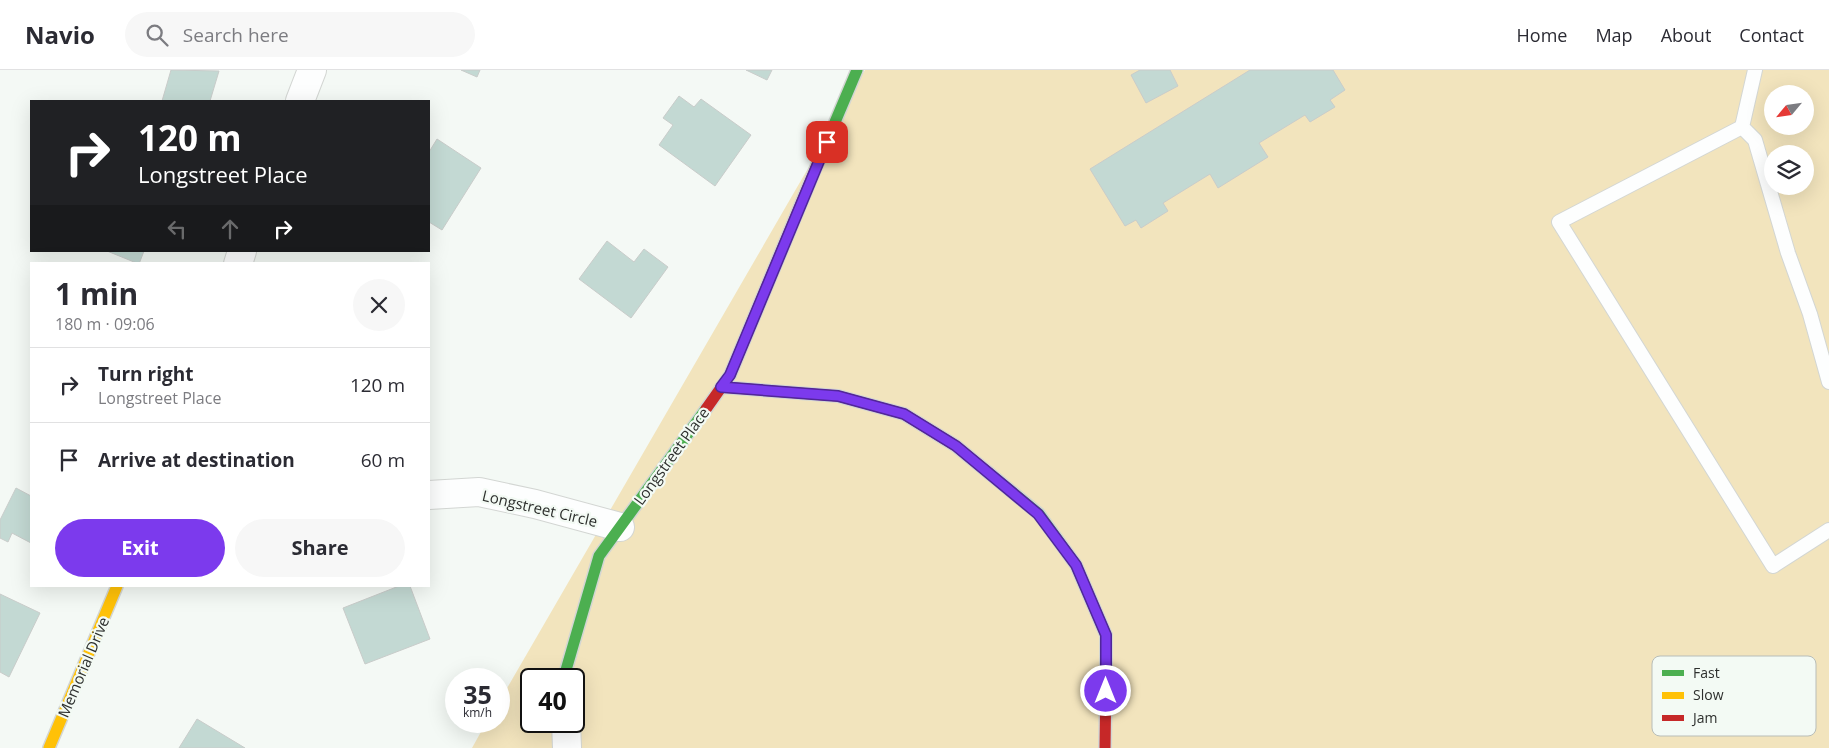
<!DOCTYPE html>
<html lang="en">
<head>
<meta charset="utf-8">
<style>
	body { margin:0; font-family:"Open Sans",sans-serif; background:#f7f7f7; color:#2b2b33; height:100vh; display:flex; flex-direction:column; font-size:19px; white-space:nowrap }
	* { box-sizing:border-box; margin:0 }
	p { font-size:16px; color:#7c7c81 }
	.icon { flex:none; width:28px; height:28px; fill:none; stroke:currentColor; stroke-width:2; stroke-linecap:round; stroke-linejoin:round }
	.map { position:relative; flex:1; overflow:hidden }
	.panel { position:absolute; left:30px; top:192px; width:400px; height:325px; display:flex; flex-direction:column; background:#fff; border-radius:0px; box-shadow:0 5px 20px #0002 }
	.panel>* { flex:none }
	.guide { position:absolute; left:30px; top:30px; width:400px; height:152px; border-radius:0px; box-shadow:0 5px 20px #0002; background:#202124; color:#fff; overflow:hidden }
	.needle { width:32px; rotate:241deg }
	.buttons { position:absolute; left:1764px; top:15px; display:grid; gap:10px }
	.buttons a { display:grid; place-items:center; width:50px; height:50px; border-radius:50%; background:#fff; box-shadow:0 5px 20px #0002; font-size:25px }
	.speed { position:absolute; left:445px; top:598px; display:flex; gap:10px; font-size:25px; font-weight:700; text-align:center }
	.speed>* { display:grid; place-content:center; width:65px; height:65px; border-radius:50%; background:#fff; box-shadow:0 5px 20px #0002; line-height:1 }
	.speed small { font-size:12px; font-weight:400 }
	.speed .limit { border:2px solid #111; border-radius:8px; background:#fff; color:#111 }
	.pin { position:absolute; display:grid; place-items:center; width:42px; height:42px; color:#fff; margin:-21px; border-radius:10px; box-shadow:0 2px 8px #0006 }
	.me { position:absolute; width:55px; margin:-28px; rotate:0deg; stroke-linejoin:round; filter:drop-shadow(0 0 4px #0008) }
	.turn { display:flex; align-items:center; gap:18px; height:105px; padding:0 25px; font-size:22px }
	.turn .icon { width:65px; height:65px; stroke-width:2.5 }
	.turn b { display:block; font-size:35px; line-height:42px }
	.lanes { display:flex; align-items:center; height:48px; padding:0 25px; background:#0003; justify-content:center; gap:25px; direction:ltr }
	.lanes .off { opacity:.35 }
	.round { display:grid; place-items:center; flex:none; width:52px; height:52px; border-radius:26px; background:#f7f7f7 }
	.overview { display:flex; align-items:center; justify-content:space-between; height:85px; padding:0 25px }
	h1 { font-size:30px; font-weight:700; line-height:38px }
	.action { display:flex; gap:10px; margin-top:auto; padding:10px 25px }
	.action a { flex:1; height:58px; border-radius:30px; background:#7c3aed; color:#fff; font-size:20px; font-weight:700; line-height:58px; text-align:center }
	.action a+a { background:#f7f7f7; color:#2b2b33 }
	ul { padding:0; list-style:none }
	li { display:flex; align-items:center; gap:15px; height:75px; padding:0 25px; border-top:1px solid #e1e1e2 }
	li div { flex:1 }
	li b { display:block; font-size:19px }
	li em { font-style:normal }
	header { display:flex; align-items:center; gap:30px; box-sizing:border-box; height:70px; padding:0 25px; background:#fff; border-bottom:1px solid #e1e1e2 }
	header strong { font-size:24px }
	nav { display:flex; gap:28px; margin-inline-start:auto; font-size:18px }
	.search { width:350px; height:45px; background:#f7f7f7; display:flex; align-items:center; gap:12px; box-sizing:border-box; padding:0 18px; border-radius:28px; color:#7c7c81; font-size:19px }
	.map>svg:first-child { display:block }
</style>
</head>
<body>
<header>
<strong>Navio</strong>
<div class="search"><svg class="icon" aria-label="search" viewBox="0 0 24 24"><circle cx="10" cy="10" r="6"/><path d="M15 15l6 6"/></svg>Search here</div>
<nav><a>Home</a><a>Map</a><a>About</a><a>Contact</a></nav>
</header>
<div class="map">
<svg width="1829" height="678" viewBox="0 0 1829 678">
	<rect width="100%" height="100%" fill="#f4f9f5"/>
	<!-- green -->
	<path fill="#f2e4bd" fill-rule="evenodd" d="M865,0H1829V678H472L487,651H499V632ZM1772,24H1805V56H1772ZM1772,84H1805V116H1772ZM531,609H574V651H531Z"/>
	<!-- building -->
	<path fill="#c3d9d3" stroke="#c9ccca" d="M171,0L219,1L210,31H162Z
		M461,0H480L477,7Z
		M746,0H772L767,10Z
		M1140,0H1170L1178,16L1146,33L1131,5Z
		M1250,0H1333L1345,20L1330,30L1335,37L1310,52L1305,45L1259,73L1268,87L1218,118L1210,104L1163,133L1168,141L1141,158L1136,150L1125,156L1090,99Z
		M679,26L694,37L701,29L751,65L715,116L659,75L673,55L663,48Z
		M437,69L481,98L442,160L429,152V82Z
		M607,171L634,192L644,179L668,197L631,248L579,209Z
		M107,181H144L139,194Z
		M16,418L31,426V473L12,463L8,472L0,468V450Z
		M399,516H410L430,569L365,594L343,538Z
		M0,524L40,543L9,607L0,602Z
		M197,649L245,678H179Z"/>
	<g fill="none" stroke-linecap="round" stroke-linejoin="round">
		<defs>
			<path id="lane" d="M1755,0L1742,57L1559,152L1773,496L1829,460
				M1742,57L1755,70L1788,183L1810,244L1829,312"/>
			<path id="street" d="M300,31L312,0
				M238,194L242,181
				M429,425L479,422L535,434L620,457
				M566,651L567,678"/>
			<path id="fast" d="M822,83L857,0
				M989,403L1039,444L1076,495L1106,565V604
				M566,609V600L599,486L706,339"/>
			<path id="slow" d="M49,678L117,516"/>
			<path id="jam" d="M721,317L838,326L904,344L956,376L989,403
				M706,339L730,305L822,83
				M1105,678L1106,604"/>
		</defs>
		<!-- lane casing -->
		<use href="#lane" stroke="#d3d6d3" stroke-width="16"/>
		<!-- street casing -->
		<use href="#street" stroke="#d3d6d3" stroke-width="30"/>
		<!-- fast casing -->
		<use href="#fast" stroke="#d3d6d3" stroke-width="14"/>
		<!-- slow casing -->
		<use href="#slow" stroke="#d3d6d3" stroke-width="14"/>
		<!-- jam casing -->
		<use href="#jam" stroke="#d3d6d3" stroke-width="14"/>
		<!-- lane -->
		<use href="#lane" stroke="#fdfefe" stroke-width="14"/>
		<!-- street -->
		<use href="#street" stroke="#fdfefe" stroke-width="28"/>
		<!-- fast -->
		<use href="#fast" stroke="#4caf50" stroke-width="11"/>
		<!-- slow -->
		<use href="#slow" stroke="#ffc107" stroke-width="11"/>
		<!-- jam -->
		<use href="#jam" stroke="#c62828" stroke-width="11"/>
	</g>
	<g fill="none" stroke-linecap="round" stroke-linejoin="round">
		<defs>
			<path id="route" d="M827,72L730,305L721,317L838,326L904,344L956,376L1038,444L1076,495L1106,565V621"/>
		</defs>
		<!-- route casing -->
		<use href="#route" stroke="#51269a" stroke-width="12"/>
		<!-- route -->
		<use href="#route" stroke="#7c3aed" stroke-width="9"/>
	</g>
	<g text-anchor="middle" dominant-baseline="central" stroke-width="4.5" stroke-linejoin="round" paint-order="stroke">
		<!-- street labels -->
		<g font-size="15" fill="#2d2f2d" stroke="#f3faf4">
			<text transform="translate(671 386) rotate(-54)">Longstreet Place</text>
			<text transform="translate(540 438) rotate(13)">Longstreet Circle</text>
			<text transform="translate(83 597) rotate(-67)">Memorial Drive</text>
		</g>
	</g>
	<!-- legend -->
	<rect x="1652" y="586" width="164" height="80" rx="8" fill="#f3faf4" stroke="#b8bdb8" stroke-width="1"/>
	<rect x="1662" y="600" width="22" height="6" fill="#4caf50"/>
	<rect x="1662" y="622" width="22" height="7" fill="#ffc107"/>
	<rect x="1662" y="645" width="22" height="6" fill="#c62828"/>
	<g font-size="14" fill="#2d2f2d">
		<text x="1693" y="608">Fast</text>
		<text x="1693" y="630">Slow</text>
		<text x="1693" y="653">Jam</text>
	</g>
</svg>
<div class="buttons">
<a><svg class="needle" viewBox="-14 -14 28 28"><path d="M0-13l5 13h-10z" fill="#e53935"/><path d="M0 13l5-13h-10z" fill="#7c7c81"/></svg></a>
<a><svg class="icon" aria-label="layers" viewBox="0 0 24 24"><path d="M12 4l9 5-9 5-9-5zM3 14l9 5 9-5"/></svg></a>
</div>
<div class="speed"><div>35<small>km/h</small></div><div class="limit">40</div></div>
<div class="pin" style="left:827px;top:72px;background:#d93025"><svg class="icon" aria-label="arrive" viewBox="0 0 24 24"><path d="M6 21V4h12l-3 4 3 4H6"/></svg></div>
<svg class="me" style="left:1106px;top:621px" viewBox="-20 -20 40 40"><circle r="17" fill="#7c3aed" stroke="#fff" stroke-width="3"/><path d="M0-11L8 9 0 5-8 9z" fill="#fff"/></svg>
<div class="guide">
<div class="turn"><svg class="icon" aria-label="right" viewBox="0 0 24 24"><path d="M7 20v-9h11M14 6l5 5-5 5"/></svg><div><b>120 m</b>Longstreet Place</div></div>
<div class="lanes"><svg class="icon off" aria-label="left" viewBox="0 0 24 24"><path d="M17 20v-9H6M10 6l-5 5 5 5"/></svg><svg class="icon off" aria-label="ahead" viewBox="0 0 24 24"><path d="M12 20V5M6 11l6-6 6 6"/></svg><svg class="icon" aria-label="right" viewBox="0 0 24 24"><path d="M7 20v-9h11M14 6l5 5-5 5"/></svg></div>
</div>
<section class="panel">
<div class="overview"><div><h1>1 min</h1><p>180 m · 09:06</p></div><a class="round"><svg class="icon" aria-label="close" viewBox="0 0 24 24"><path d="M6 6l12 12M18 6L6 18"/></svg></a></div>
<ul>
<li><svg class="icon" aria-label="right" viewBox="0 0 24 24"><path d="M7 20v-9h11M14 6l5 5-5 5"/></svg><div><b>Turn right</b><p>Longstreet Place</p></div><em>120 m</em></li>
<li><svg class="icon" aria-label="arrive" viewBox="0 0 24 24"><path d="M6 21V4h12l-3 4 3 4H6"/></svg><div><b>Arrive at destination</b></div><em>60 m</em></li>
</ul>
<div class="action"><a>Exit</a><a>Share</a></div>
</section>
</div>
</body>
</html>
